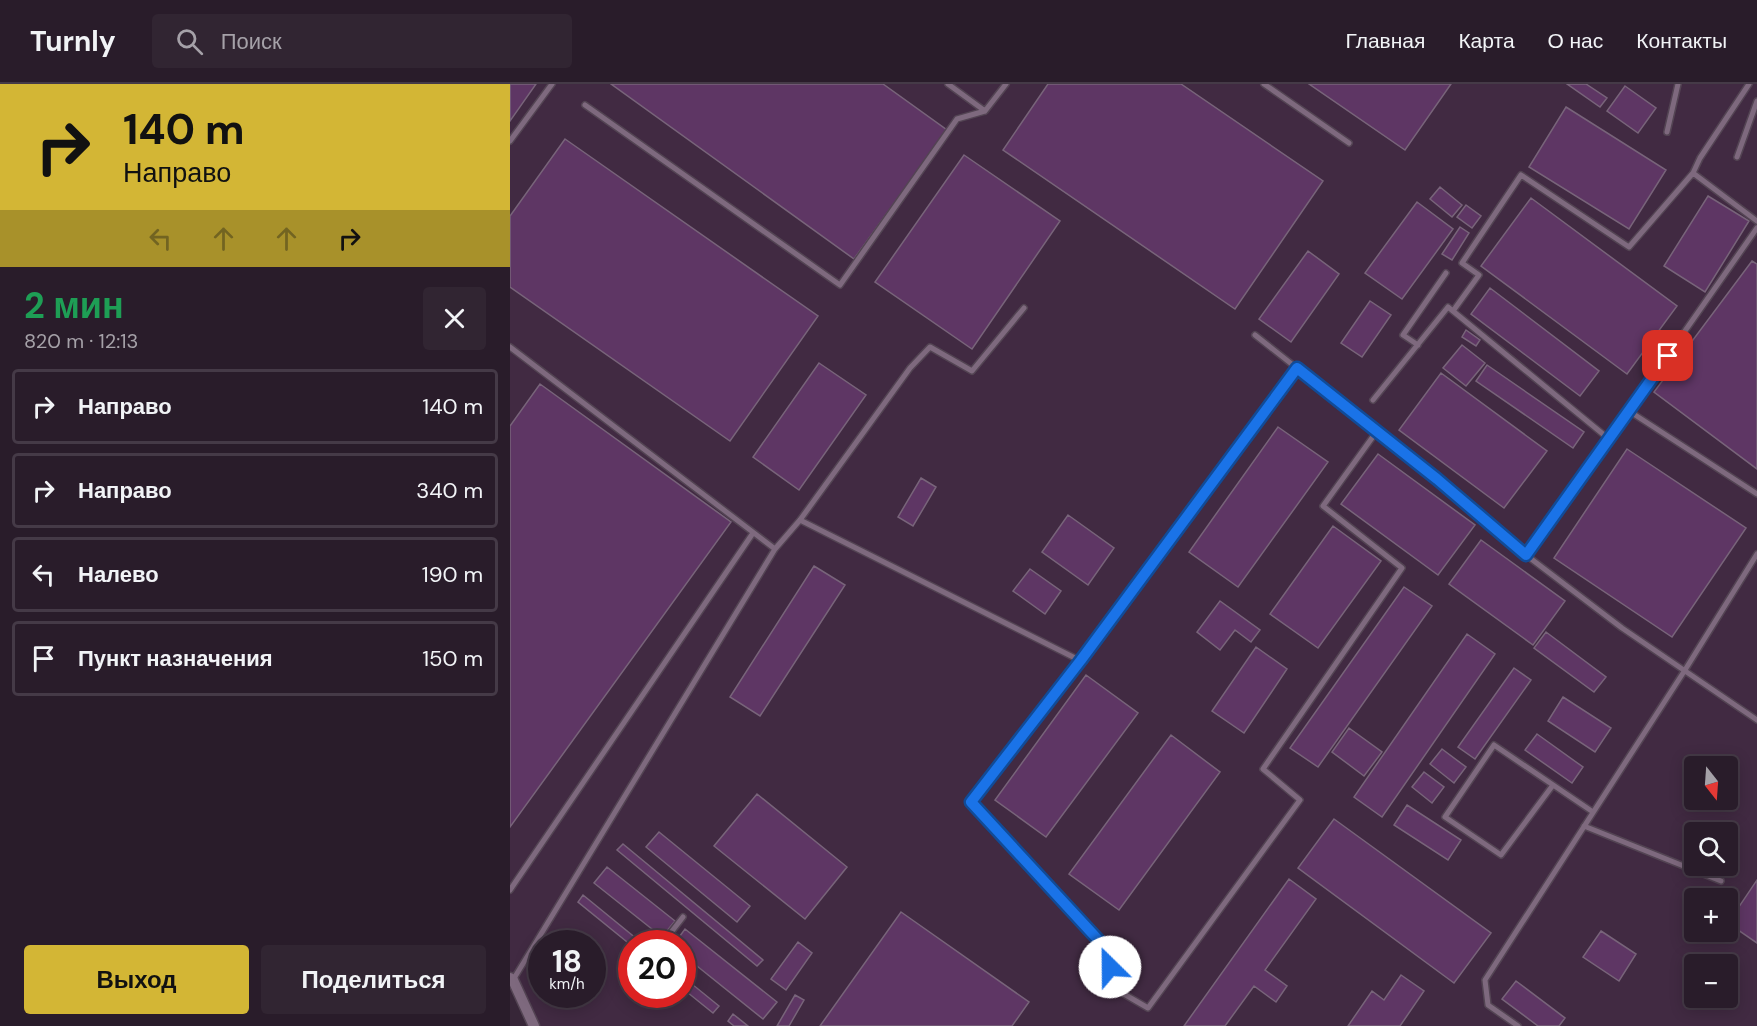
<!DOCTYPE html>
<html lang="ru">
<head>
<meta charset="utf-8">
<style>
	body { margin:0; font-family:"DM Sans",sans-serif; background:#312532; color:#f1f3f6; height:100vh; display:flex; flex-direction:column; font-size:22px; white-space:nowrap }
	* { box-sizing:border-box; margin:0 }
	p { font-size:20px; color:#a5a1a8 }
	.icon { flex:none; width:33px; height:33px; fill:none; stroke:currentColor; stroke-width:2; stroke-linecap:round; stroke-linejoin:round }
	.map { position:relative; flex:1; overflow:hidden }
	.sheet { display:flex; flex-direction:column; background:#291c2a; width:510px }
	.sheet>* { flex:none }
	.hud { background:#d3b635; color:#111; overflow:hidden }
	.needle { width:39px; rotate:163deg }
	.tools { position:absolute; left:1174px; top:672px; display:grid; gap:12px }
	.tools a { display:grid; place-items:center; width:54px; height:54px; border-radius:6px; background:#291c2a; box-shadow:0 3px 15px #0003,0 0 0 2px #453a47; font-size:30px }
	.speed { position:absolute; left:18px; top:846px; display:flex; gap:12px; font-size:30px; font-weight:700; text-align:center }
	.speed>* { display:grid; place-content:center; width:78px; height:78px; border-radius:50%; background:#291c2a; box-shadow:0 3px 15px #0003,0 0 0 2px #453a47; line-height:1 }
	.speed small { font-size:15px; font-weight:400 }
	.speed .limit { border:9px solid #d22; background:#fff; color:#111 }
	.pin { position:absolute; display:grid; place-items:center; width:51px; height:51px; color:#fff; margin:-26px; border-radius:12px; box-shadow:0 3px 9px #0006 }
	.me { position:absolute; width:66px; margin:-33px; rotate:337deg; stroke-linejoin:round; filter:drop-shadow(0 0 4px #0008) }
	.turn { display:flex; align-items:center; gap:21px; height:126px; padding:0 24px; font-size:27px }
	.turn .icon { width:78px; height:78px; stroke-width:2.5 }
	.turn b { display:block; font-size:42px; line-height:51px }
	.lanes { display:flex; align-items:center; height:57px; padding:0 24px; background:#0003; justify-content:center; gap:30px; direction:ltr }
	.lanes .off { opacity:.35 }
	.round { display:grid; place-items:center; flex:none; width:63px; height:63px; border-radius:6px; background:#312532 }
	.headline { display:flex; align-items:center; justify-content:space-between; height:102px; padding:0 24px }
	h1 { font-size:36px; font-weight:700; line-height:45px; color:#1e9e55 }
	.button { display:flex; gap:12px; margin-top:auto; padding:12px 24px }
	.button a { flex:1; height:69px; border-radius:6px; background:#d3b635; color:#111; font-size:24px; font-weight:700; line-height:69px; text-align:center }
	.button a+a { background:#312532; color:#f1f3f6 }
	ul { padding:0; list-style:none }
	li { display:flex; align-items:center; gap:18px; height:75px; margin:0 12px 9px; padding:0 12px; border:3px solid #453a47; border-radius:6px }
	li div { flex:1 }
	li b { display:block; font-size:22px }
	li em { font-style:normal }
	header { display:flex; align-items:center; gap:36px; box-sizing:border-box; height:84px; padding:0 30px; background:#291c2a; border-bottom:2px solid #453a47 }
	header strong { font-size:28px }
	nav { display:flex; gap:33px; margin-inline-start:auto; font-size:21px }
	.search { width:420px; height:54px; background:#312532; display:flex; align-items:center; gap:15px; box-sizing:border-box; padding:0 21px; border-radius:6px; color:#a5a1a8; font-size:22px }
	main { display:flex; flex:1; min-height:0 }
	.map>svg:first-child { display:block }
</style>
</head>
<body>
<header>
<strong>Turnly</strong>
<div class="search"><svg class="icon" aria-label="search" viewBox="0 0 24 24"><circle cx="10" cy="10" r="6"/><path d="M15 15l6 6"/></svg>Поиск</div>
<nav><a>Главная</a><a>Карта</a><a>О нас</a><a>Контакты</a></nav>
</header>
<main>
<section class="sheet">
<div class="hud">
<div class="turn"><svg class="icon" aria-label="right" viewBox="0 0 24 24"><path d="M7 20v-9h11M14 6l5 5-5 5"/></svg><div><b>140 m</b>Направо</div></div>
<div class="lanes"><svg class="icon off" aria-label="left" viewBox="0 0 24 24"><path d="M17 20v-9H6M10 6l-5 5 5 5"/></svg><svg class="icon off" aria-label="ahead" viewBox="0 0 24 24"><path d="M12 20V5M6 11l6-6 6 6"/></svg><svg class="icon off" aria-label="ahead" viewBox="0 0 24 24"><path d="M12 20V5M6 11l6-6 6 6"/></svg><svg class="icon" aria-label="right" viewBox="0 0 24 24"><path d="M7 20v-9h11M14 6l5 5-5 5"/></svg></div>
</div>
<div class="headline"><div><h1>2 мин</h1><p>820 m · 12:13</p></div><a class="round"><svg class="icon" aria-label="close" viewBox="0 0 24 24"><path d="M6 6l12 12M18 6L6 18"/></svg></a></div>
<ul>
<li><svg class="icon" aria-label="right" viewBox="0 0 24 24"><path d="M7 20v-9h11M14 6l5 5-5 5"/></svg><div><b>Направо</b></div><em>140 m</em></li>
<li><svg class="icon" aria-label="right" viewBox="0 0 24 24"><path d="M7 20v-9h11M14 6l5 5-5 5"/></svg><div><b>Направо</b></div><em>340 m</em></li>
<li><svg class="icon" aria-label="left" viewBox="0 0 24 24"><path d="M17 20v-9H6M10 6l-5 5 5 5"/></svg><div><b>Налево</b></div><em>190 m</em></li>
<li><svg class="icon" aria-label="arrive" viewBox="0 0 24 24"><path d="M6 21V4h12l-3 4 3 4H6"/></svg><div><b>Пункт назначения</b></div><em>150 m</em></li>
</ul>
<div class="button"><a>Выход</a><a>Поделиться</a></div>
</section>
<div class="map">
<svg width="1247" height="942" viewBox="0 0 1247 942">
	<rect width="100%" height="100%" fill="#372638"/>
	<!-- built -->
	<path fill="#412a42" fill-rule="evenodd" d="M0,0H1247V942H22L0,894ZM1185,682H1218V716H1185ZM1185,748H1218V782H1185ZM1185,814H1218V848H1185ZM32,860H82V910H32ZM122,860H172V910H122ZM1185,880H1218V914H1185Z"/>
	<!-- building -->
	<path fill="#5e3664" stroke="#78647a" stroke-width="1.5" d="M0,0H26L0,37Z
		M101,0H373L437,46L344,175Z
		M538,0H671L813,97L725,225L493,66Z
		M799,0H941L895,66Z
		M1057,0H1076L1097,14L1090,23Z
		M1115,2L1146,24L1128,49L1097,27Z
		M1056,23L1156,86L1119,145L1019,83Z
		M55,55L308,232L220,357L0,203V132Z
		M454,71L550,137L462,265L365,198Z
		M930,103L952,121L942,133L920,115Z
		M1198,112L1239,137L1195,208L1154,182Z
		M1021,114L1167,222L1117,290L971,182Z
		M907,118L943,145L892,215L855,189Z
		M956,121L971,132L962,144L947,133Z
		M950,143L959,149L942,176L932,170Z
		M798,167L829,190L781,258L749,235Z
		M1242,177L1247,180V385L1144,308Z
		M980,204L1089,287L1070,312L961,230Z
		M860,217L881,231L852,273L831,259Z
		M956,246L970,256L966,262L952,253Z
		M952,261L975,279L956,302L933,284Z
		M309,279L356,311L289,406L243,373Z
		M977,281L1074,348L1063,364L966,297Z
		M931,289L1037,367L994,424L889,346Z
		M30,300L221,438L0,743V342Z
		M768,343L818,378L728,503L679,468Z
		M1117,365L1236,444L1162,553L1044,474Z
		M868,370L965,441L928,491L831,420Z
		M411,394L426,403L403,442L388,433Z
		M558,431L604,464L578,501L532,468Z
		M823,442L871,477L808,564L760,530Z
		M971,456L1055,517L1023,561L939,500Z
		M304,482L335,501L250,632L220,613Z
		M520,485L551,507L535,530L503,507Z
		M894,503L922,522L808,683L780,664Z
		M710,517L750,546L741,558L725,546L710,566L687,548Z
		M1036,548L1096,593L1084,608L1024,564Z
		M957,550L985,570L872,733L844,713Z
		M746,563L777,585L734,649L702,627Z
		M1004,584L1021,596L965,675L948,663Z
		M576,591L628,629L536,753L485,716Z
		M1053,613L1101,644L1085,668L1038,637Z
		M839,644L872,668L854,692L822,668Z
		M1027,650L1073,683L1062,699L1015,666Z
		M661,651L710,688L609,826L559,790Z
		M932,665L956,683L944,699L920,680Z
		M914,688L934,703L922,719L902,703Z
		M247,710L337,783L295,835L204,762Z
		M897,721L951,756L938,776L884,741Z
		M824,735L981,849L944,899L788,784Z
		M149,748L240,822L227,838L136,763Z
		M113,760L253,876L247,882L107,766Z
		M97,783L165,837L152,853L84,799Z
		M779,795L806,815L755,886L777,902L766,918L744,902L715,942H674Z
		M1247,796V859L1218,839Z
		M1185,803L1202,814H1185V822L1176,816Z
		M73,811L133,860H122V862L68,818Z
		M391,828L519,918L502,942H310Z
		M175,845L267,918L253,935L172,870V860H164Z
		M1091,847L1126,870L1109,897L1073,873Z
		M288,858L302,869L276,906L261,895Z
		M891,891L914,907L890,942H838L862,907L874,916Z
		M172,892L209,922L203,929L172,904Z
		M1006,897L1055,934L1049,942H1028L992,915Z
		M285,911L294,916L279,942H267Z
		M223,930L238,942H224L218,937Z"/>
	<g fill="none" stroke-linecap="round" stroke-linejoin="round">
		<defs>
			<path id="lane" d="M438,0L475,27
				M754,0L839,59
				M75,21L330,201L447,35L475,27L496,0
				M1157,48L1168,0
				M0,57L42,0
				M1227,73L1247,17
				M1183,89L1247,137
				M1247,144L1119,327L1247,410
				M943,227L969,191L952,179L1011,91L1119,163L1183,89L1190,74L1239,0
				M745,251L927,395L1016,471L1112,544L1247,636
				M908,261L893,251L936,189
				M0,263L265,465
				M863,316L938,223L1099,355
				M290,436L571,577L787,284
				M1016,471L1119,327
				M571,577L461,719L593,861L607,906L638,924L790,716L753,685L892,484L813,422L867,347
				M1043,701L991,771L935,733L984,661L1083,728
				M1074,742L1211,797
				M0,806L243,449
				M152,860L173,833
				M3,896L265,465L290,436L400,284L420,263L462,287L514,224
				M1008,942L978,921L975,896L1175,586L1247,470"/>
			<path id="street" d="M0,894L3,896L24,942"/>
		</defs>
		<!-- lane casing -->
		<use href="#lane" stroke="#534453" stroke-width="8"/>
		<!-- street casing -->
		<use href="#street" stroke="#534453" stroke-width="13"/>
		<!-- lane -->
		<use href="#lane" stroke="#7e697e" stroke-width="5"/>
		<!-- street -->
		<use href="#street" stroke="#7e697e" stroke-width="10"/>
	</g>
	<g fill="none" stroke-linecap="round" stroke-linejoin="round">
		<defs>
			<path id="route" d="M600,883L593,861L461,718L571,576L787,284L927,395L1016,471L1158,272"/>
		</defs>
		<!-- route casing -->
		<use href="#route" stroke="#114b97" stroke-width="15"/>
		<!-- route -->
		<use href="#route" stroke="#1a73e8" stroke-width="10"/>
	</g>
</svg>
<div class="tools">
<a><svg class="needle" viewBox="-14 -14 28 28"><path d="M0-13l5 13h-10z" fill="#e53935"/><path d="M0 13l5-13h-10z" fill="#a5a1a8"/></svg></a>
<a><svg class="icon" aria-label="search" viewBox="0 0 24 24"><circle cx="10" cy="10" r="6"/><path d="M15 15l6 6"/></svg></a>
<a>+</a>
<a>−</a>
</div>
<div class="speed"><div>18<small>km/h</small></div><div class="limit">20</div></div>
<div class="pin" style="left:1158px;top:272px;background:#d93025"><svg class="icon" aria-label="arrive" viewBox="0 0 24 24"><path d="M6 21V4h12l-3 4 3 4H6"/></svg></div>
<svg class="me" style="left:600px;top:883px" viewBox="-20 -20 40 40"><circle r="19" fill="#fff"/><path d="M0-13L10 11 0 6-10 11z" fill="#1a73e8"/></svg>
</div>
</main>
</body>
</html>
